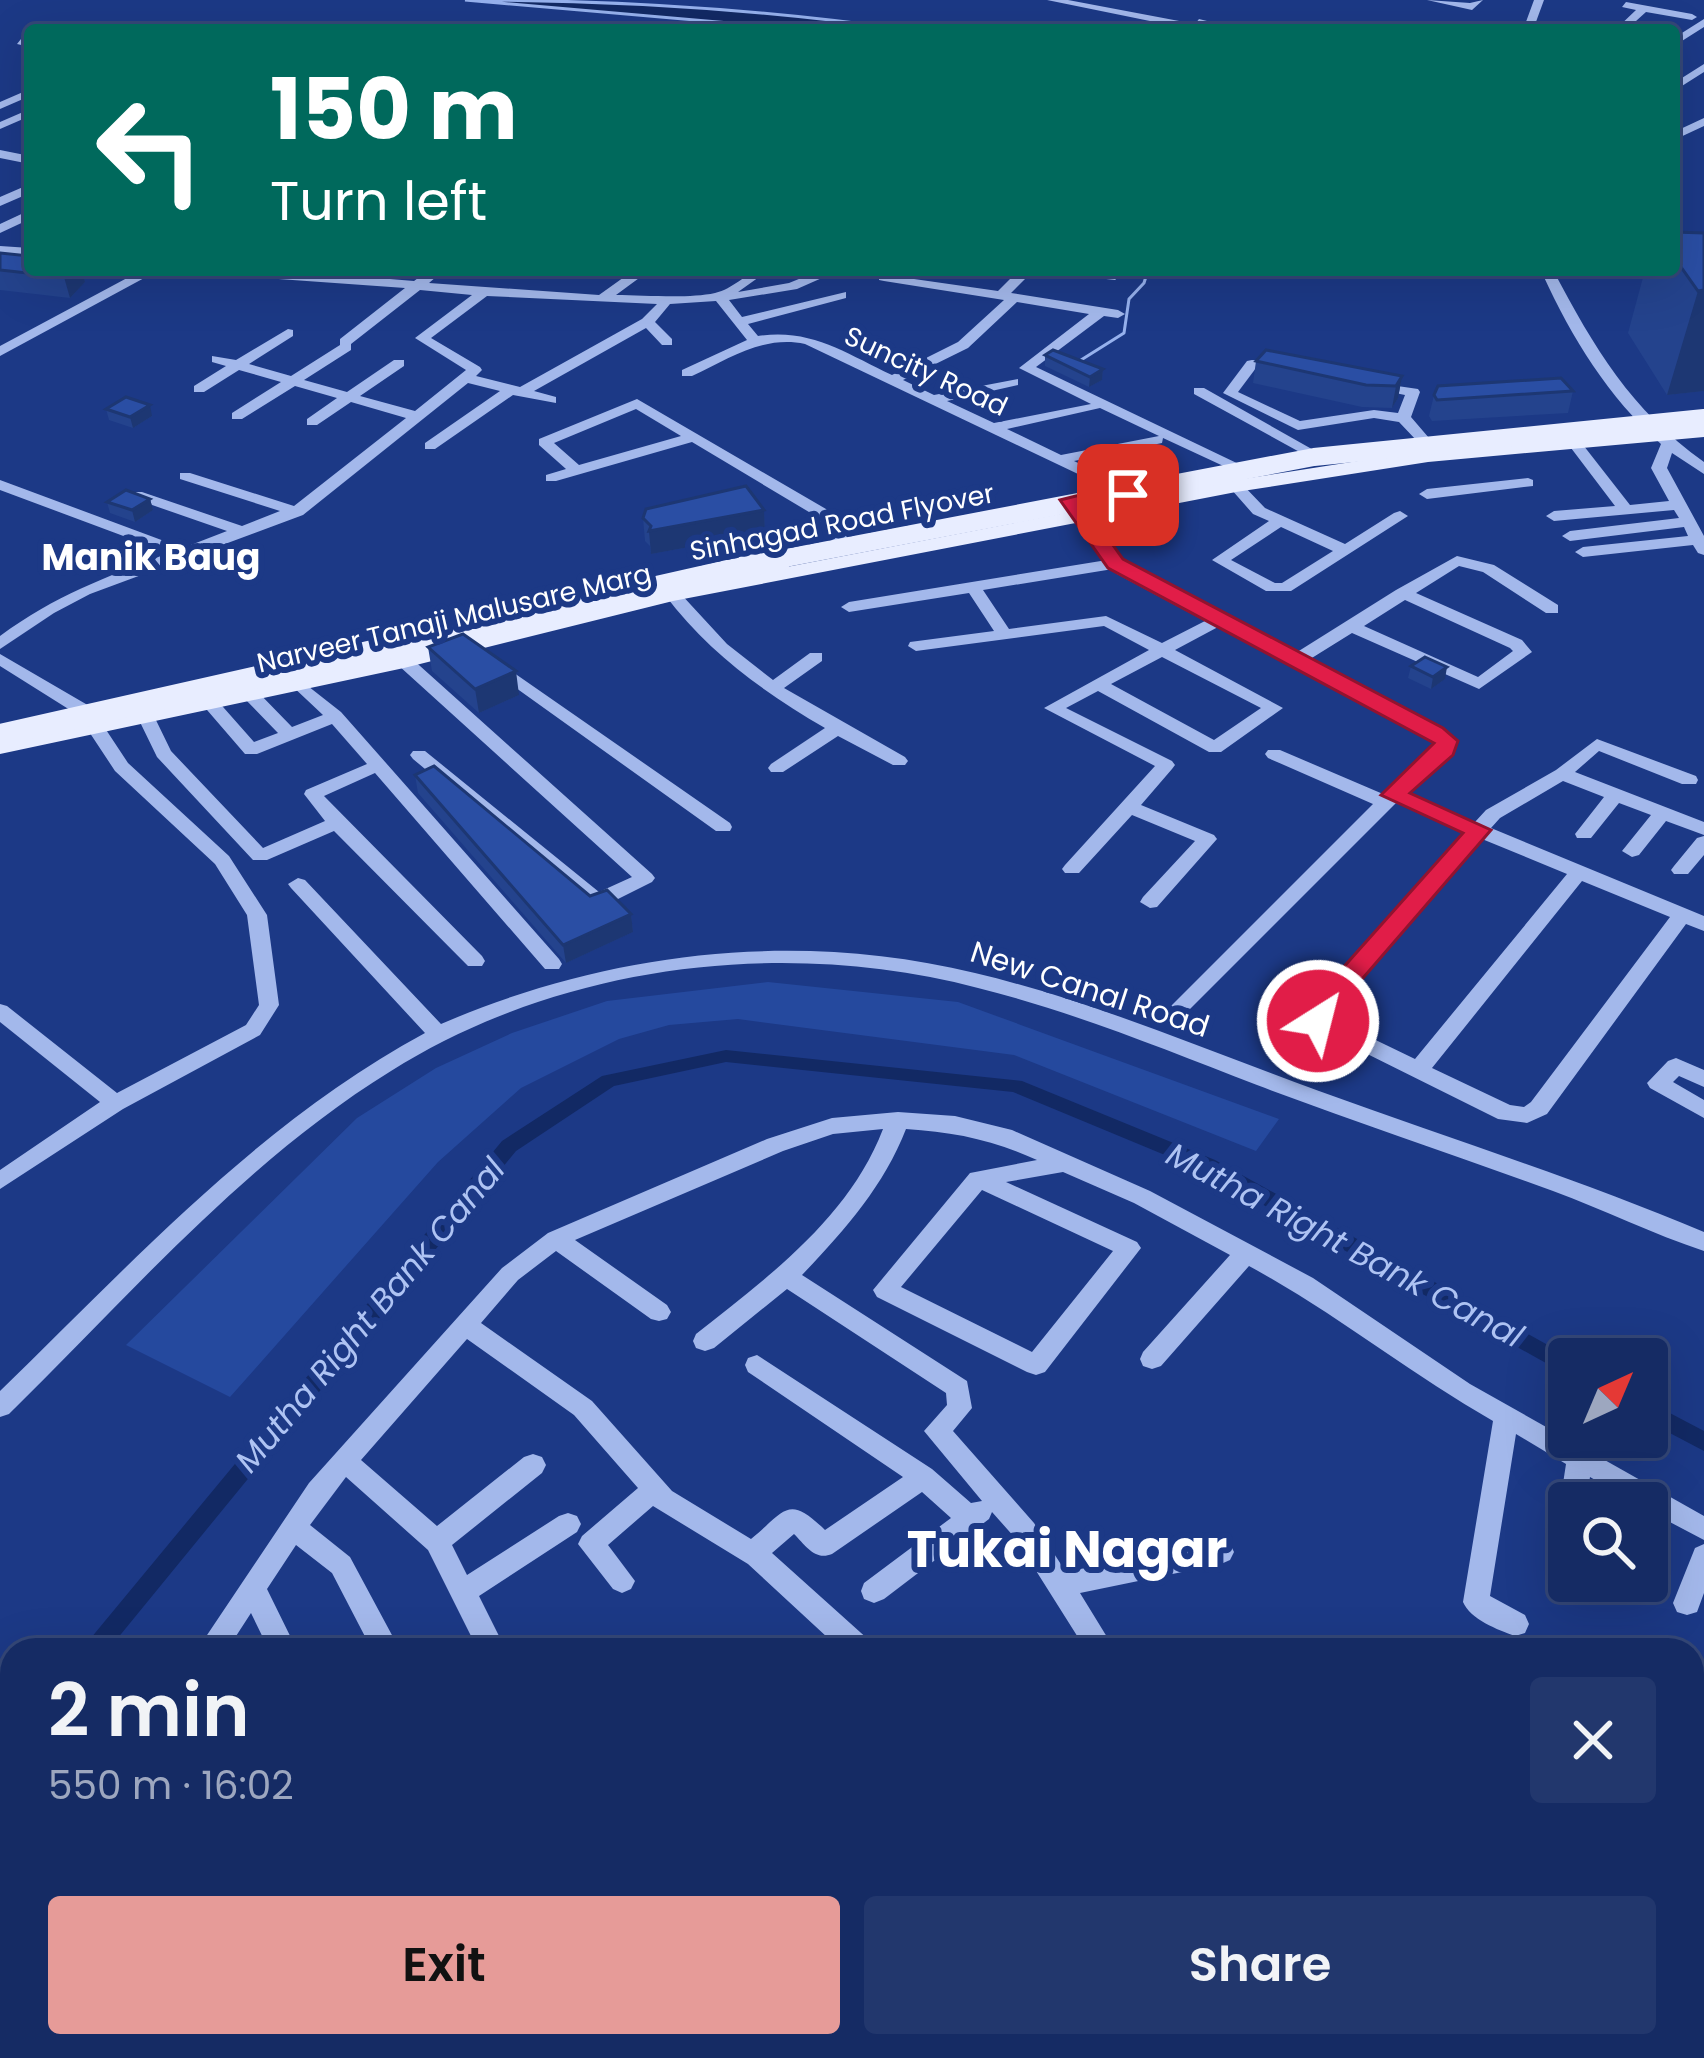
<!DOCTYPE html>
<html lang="en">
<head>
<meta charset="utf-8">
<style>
	body { margin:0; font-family:Poppins,sans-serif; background:#22376d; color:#f1f3f6; height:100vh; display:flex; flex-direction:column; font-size:45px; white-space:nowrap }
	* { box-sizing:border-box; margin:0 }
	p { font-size:39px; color:#9da7bf }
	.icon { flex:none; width:66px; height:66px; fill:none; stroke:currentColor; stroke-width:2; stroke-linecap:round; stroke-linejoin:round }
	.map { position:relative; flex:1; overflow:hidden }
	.side { position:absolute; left:0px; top:1638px; width:1704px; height:420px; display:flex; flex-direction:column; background:#152b64; border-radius:36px 36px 0 0; box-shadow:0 12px 48px #0002,0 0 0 3px #344778 }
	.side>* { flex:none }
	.top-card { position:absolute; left:24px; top:24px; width:1656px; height:252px; border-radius:12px; box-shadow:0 12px 48px #0002,0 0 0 3px #344778; background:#00695c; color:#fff; overflow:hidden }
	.needle { width:78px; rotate:44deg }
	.tools { position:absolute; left:1548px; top:1338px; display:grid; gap:24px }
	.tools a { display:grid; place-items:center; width:120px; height:120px; border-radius:12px; background:#152b64; box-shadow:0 12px 48px #0002,0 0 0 3px #344778; font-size:60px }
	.pin { position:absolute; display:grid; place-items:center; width:102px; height:102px; color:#fff; margin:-51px; border-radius:24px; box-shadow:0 6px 18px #0006 }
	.me { position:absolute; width:132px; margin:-66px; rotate:36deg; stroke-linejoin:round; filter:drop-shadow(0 0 9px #0008) }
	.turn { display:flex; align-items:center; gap:42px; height:252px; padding:0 48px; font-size:54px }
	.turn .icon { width:156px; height:156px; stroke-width:2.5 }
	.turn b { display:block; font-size:84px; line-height:102px }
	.round { display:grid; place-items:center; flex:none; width:126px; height:126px; border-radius:12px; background:#22376d }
	.overview { display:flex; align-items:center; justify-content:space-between; height:204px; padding:0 48px }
	h1 { font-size:72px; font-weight:600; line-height:90px }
	.action { display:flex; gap:24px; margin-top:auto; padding:24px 48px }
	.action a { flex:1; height:138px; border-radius:12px; background:#e69b98; color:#111; font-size:48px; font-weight:600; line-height:138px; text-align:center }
	.action a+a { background:#22376d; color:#f1f3f6 }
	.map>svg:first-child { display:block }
</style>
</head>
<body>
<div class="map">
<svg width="1704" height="2058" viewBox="0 0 1704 2058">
	<rect width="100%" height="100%" fill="#1c3986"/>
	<!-- green -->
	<path fill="#25499e" d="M768,982L958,1002L1279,1119L1256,1151L1014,1055L738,1019L669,1025L619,1039L521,1088L438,1162L230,1397L126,1345L357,1118L436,1068L512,1033L607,1001Z
		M1162,2046H1623L1632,2058H1167Z"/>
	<!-- water -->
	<path fill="#122964" stroke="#96b1ed" stroke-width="3" d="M465,0C615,0 760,9 908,30H810Z"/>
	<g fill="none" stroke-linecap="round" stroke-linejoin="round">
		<!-- stream -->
		<path stroke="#96b1ed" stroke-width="3" d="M1081,360L1124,333L1129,299L1144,283L1148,270"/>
		<!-- canal -->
		<path fill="#122964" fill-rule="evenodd" d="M726,1050L1022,1081L1215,1160L1573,1359H1569V1376L1201,1170L1013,1092L726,1062L614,1086L516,1151L108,1650H81L502,1141L602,1076Z
			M1647,1401L1704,1431V1451L1647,1421Z
			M12,1736V1767L0,1775V1744Z"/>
		<!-- minor -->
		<path fill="#a3b8eb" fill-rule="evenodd" d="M1047,0H1068L1195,24L1199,19L1243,30H1194Z
			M1427,0L1470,3L1483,0L1472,10Z
			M1534,0H1544L1533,30H1523Z
			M1626,2L1692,14L1697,17L1692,20L1646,12L1626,30H1615L1636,10L1622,7Z
			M1704,19V27L1674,46V38Z
			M21,39L30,41V47L17,44Z
			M1704,64V72L1674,91V83Z
			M30,89V96L0,109V102Z
			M30,109V116L0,129V122Z
			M1704,118V126L1674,140V132Z
			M0,150L30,156V164L0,158Z
			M30,184V193L0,206V197Z
			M30,210V219L0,233V224Z
			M0,246L30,248V256L0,254Z
			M142,270H159L0,356V346Z
			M214,270L317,273L414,281L429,270H444L429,283L599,295L634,270H650L616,295C644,295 688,299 715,293C735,289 746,270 769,270L738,292L789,283L821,270H840L797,289L729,300L742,317L846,292V298L748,324L758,336C811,328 845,353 892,375L958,342L1004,300L884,281L879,280V274L998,291L1019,270H1034L1011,293L1118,310L1125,314L1118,318L1104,316L1036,367L1245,467L1232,470L1163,438L1162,443L1074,461L1128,487L1141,501L1133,506L1118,493L805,344C763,335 729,359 692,376H682V370L747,340L716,301L670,304L655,322L672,339V345H662L646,328L534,391L556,397V403L513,395L435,449H425V443L500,391L468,383L303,515L90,594L54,613L0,649V636C56,595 104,578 169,553L0,490V480L183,548L227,531L132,498V492H142L242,526L280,511L180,479V473H190L294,506L406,418L351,402L317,425H307V419L337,398L295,386L242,419H232V413L281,382L239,370L204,392H194V386L226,366L212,362V356L236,360L288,329L293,330V336L249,364L291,376L340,345V339L405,288L237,276ZM420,290L472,295L415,338L466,370L415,411L360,396L404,366V360H394L347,392L304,380L351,350V344ZM487,296L657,304L642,319L520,387L476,376L482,370L480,367L431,338ZM1017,302L1089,314L1019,368L1091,404L994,423L947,401L1018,385V379L934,395L903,380L968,348ZM1100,408L1159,436L1061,455L1007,429Z
			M1055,270H1127L1115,280L1062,274Z
			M1534,270H1553C1595,349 1630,409 1704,462V474L1672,453L1667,468L1704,536V555L1698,553L1693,545L1583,557L1575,552L1583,547L1688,536L1684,527L1570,541L1562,536L1570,531L1679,518L1674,510L1554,521L1546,516L1554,511L1615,506L1568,444L1575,440L1580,441L1630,505L1669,501L1651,468L1661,444C1608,397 1572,338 1543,275Z
			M1252,360L1280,362L1287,366L1280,370L1256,368L1238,392L1300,421L1374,410L1398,413L1405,395L1370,388V382L1418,389L1420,392L1411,417L1429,438L1417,441L1399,422L1374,418L1298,430L1223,393L1247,361Z
			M1194,388H1204L1317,452L1305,455L1194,394Z
			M637,399L826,509L849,540L841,545L835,543L814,515L692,442L556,481H546V475L566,469L539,445V439ZM636,409L681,436L579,465L554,443Z
			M1528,478L1533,480V486L1427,499L1419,494L1427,489Z
			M1236,481L1241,483L1265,508L1345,544L1394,513L1400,511L1408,516L1291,591H1266L1212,560L1269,521L1253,514L1231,489L1228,486ZM1281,527L1333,551L1282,583H1275L1231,560Z
			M1073,497L1078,499L1129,568L1294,654L1396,590L1457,556L1494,565L1558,605V613H1546L1483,572L1459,566L1416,593L1522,640L1532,652L1479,689L1352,633L1307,661L1452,737L1455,741L1450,754L1406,794L1475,822L1486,810L1556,770L1597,739L1696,776L1698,780L1696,784H1682L1599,751L1575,772L1704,822V835L1666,821L1639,855L1632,857L1622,851L1651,815L1619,803L1591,838H1577L1575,834L1604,797L1563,781L1500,818L1491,828L1704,916V931L1686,924L1547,1114L1527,1123L1498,1119L1311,1026L1308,1021L1310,1009L1466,832L1396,803L1184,1015L1177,1017L1167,1010L1373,804L1268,758L1265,754L1268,750H1280L1383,794L1435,748L1437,743L1218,627L1175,650L1283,708L1221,752H1209L1098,691L1066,708L1172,761L1175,765L1172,769L1141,805L1214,835L1217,839L1157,907L1150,908L1140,902L1143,897L1195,841L1132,815L1079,873H1065L1062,869L1065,865L1155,766L1044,708L1149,650L1104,626L916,651L908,646L910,642L994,631L969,593L849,612L841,607L849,602L1107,560L1065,502ZM1113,569L1117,574L1205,621L1162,643L1106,616L1009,629L983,590ZM1405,600L1510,648L1513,651L1478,677L1364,626ZM1162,657L1261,708L1214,740L1111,684ZM1482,839L1567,874L1415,1059L1328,1017ZM1582,881L1670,917L1531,1102L1524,1107L1510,1105L1432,1068Z
			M673,590L679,592L727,644L773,680L810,653H822V661L784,688L905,757L908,761L905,765H893L838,736L783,772H771L768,768L771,764L825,728C763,692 708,652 665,595Z
			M0,654L91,707L128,763L229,856L267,915L279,1005L260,1035L123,1109L0,1189V1170L100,1102L0,1022V1004L7,1006L117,1093L246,1025L259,1005L247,915L215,864L115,771L78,715L0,666Z
			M404,656L410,657L652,874L655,878L652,882L604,906H590L413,759L410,755L413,751H425L599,892L632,877L398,665L395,661Z
			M494,659L730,823L732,827L730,831H716L488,668L485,664Z
			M299,679L341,712L559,959L562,964L559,969H545L375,773L324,796L482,956L485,961L482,966H468L334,831L267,860H253L157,757L138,718L147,713L153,714L171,751L263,848L325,821L304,794L306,790L367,764L332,724L257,754H245L201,703L210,698L216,699L254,742L278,733L244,698V690H256L292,727L323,715L290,684Z
			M1704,836V855L1688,874H1674L1671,870L1674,866L1697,838Z
			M298,878L305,880L441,1024C610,951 796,930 975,973C1093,1001 1206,1050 1319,1091C1448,1138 1578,1179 1704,1232V1251C1653,1234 1604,1210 1553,1191C1455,1155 1355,1122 1257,1085C1166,1050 1074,1012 978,988C784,937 561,964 391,1071C245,1161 130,1295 9,1414L0,1417V1391C133,1262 260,1122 425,1033L291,888L288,884Z
			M1676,1058L1704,1070V1087L1679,1076L1673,1082L1704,1100V1118L1650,1088L1647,1083L1668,1061Z
			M898,1112L955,1116L1012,1130L1150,1191L1313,1278L1470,1384L1704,1516V1540L1647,1510V1503H1635L1590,1477L1586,1503H1569V1513L1564,1511L1560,1503L1566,1464L1516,1434L1490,1596L1525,1615L1529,1624L1525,1633L1515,1636C1498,1630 1470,1619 1463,1602L1493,1421C1409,1373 1334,1312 1249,1266L1161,1366L1152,1369L1143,1366L1140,1359L1143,1352L1230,1255L1134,1203L1063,1172L1006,1182L1137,1242L1141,1248L1045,1372L1036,1375L1027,1372L877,1297L873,1290L970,1173L1037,1160C993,1140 954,1132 906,1129C884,1186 844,1231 802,1275L967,1381L972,1408L953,1431L1034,1523L1066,1572L1221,1540L1230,1544L1234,1552L1230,1560L1221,1564L1080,1593L1115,1650H1086L1016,1539L992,1512L989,1519L884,1599L874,1603L864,1599L861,1591L864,1583L951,1518L922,1492L832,1554C815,1561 806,1546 794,1534L772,1553L870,1641L874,1650H841L748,1564L653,1506L608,1545L635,1581L631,1589L622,1593L613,1589L578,1544L582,1536L638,1488L574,1415L467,1339L361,1460L437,1526L524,1457L533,1454L542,1457L546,1465L542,1473L452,1545L467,1575L559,1516L568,1513L577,1516L581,1524L577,1532L479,1596L506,1650H478L428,1550L346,1477L310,1525L350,1557L400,1650H372L332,1573L296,1545L267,1589L297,1650H269L251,1613L227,1650H197L309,1483L502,1268L548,1233L767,1139L832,1118ZM883,1129C849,1218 768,1277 696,1334L693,1341L696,1348L705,1351L714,1348L787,1289L946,1393L947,1405L924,1431L982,1501L971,1503L932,1469L757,1355L748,1358L745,1365L748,1372L903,1477L825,1530C788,1494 786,1510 751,1539L672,1491L592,1401L481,1323L518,1280L556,1251L651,1319L659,1321L667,1319L671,1312L667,1305L575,1240L783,1151L833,1134ZM982,1190L1113,1251L1032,1352L901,1287Z
			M1569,1520V1574L1564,1576L1555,1572C1548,1559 1553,1537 1560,1523Z
			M1704,1544V1593L1697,1612L1687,1615L1677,1612L1673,1603L1695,1548Z
			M12,1875V1905L0,1908V1878Z
			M9,1941L12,1942V1981L0,1987V1944Z
			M147,2046H185L191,2058H153Z"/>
		<!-- major -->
		<path fill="#e8edff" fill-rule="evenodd" d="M1704,425V437L1428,462L1236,492L673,601L404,668L0,754V740L404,654L673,589L1236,480L1428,450Z"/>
		<!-- major-bridge-far1 -->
		<path stroke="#e8edff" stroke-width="18" d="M765,562L1314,457L1704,418"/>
		<!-- major-bridge -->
		<path stroke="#e8edff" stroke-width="22" d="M0,735L781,559"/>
	</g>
	<!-- wall -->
	<path fill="#24438d" d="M1674,232L1704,233V391L1667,395L1628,333L1645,270H1674Z
		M0,253L30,270H82L85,282L70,298L0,290Z
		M1045,355L1103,369L1102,380L1089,387L1045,366Z
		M1256,361L1402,376L1398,398L1392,408L1362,407L1253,383Z
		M1573,391L1568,413L1432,421L1429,416L1434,395Z
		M106,409L152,416L133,428L109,420Z
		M150,499L153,510L135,522L110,513L107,502Z
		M764,510L765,533L651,554L650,546L645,541L643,518Z
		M428,647L519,695L479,713L432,671Z
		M1411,666L1445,679L1431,689L1408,678Z
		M415,775L590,896L631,914L633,932L566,963L418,793Z"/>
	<!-- shaded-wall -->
	<path fill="#1d3773" d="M71,270H82L85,282L70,298L64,277Z
		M1704,290V391L1667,395L1698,291Z
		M1103,369L1102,380L1089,387L1090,377Z
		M1402,376L1398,398L1392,408L1396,386Z
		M150,405L152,416L133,428L130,417Z
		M150,499L153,510L135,522L132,510Z
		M764,510L765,533L651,554L649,531Z
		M1447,667L1445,679L1431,689L1433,677Z
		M516,671L519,695L479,713L475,689Z
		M631,914L633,932L566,963L563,945Z"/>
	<!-- building -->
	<path fill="#2a4ea4" stroke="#1d3773" stroke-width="3" d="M1674,232L1704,233V290L1698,291L1674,257Z
		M0,253L30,256V270H71L64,277L0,270Z
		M1053,350L1103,369L1090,377L1045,355Z
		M1266,350L1402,376L1396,386L1366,385L1256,361Z
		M1561,378L1573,391L1437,400L1434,395L1438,386Z
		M126,397L150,405L130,417L106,409Z
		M746,486L764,510L649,531L651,526L643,518L646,509Z
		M126,490L150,499L132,510L107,502Z
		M463,634L516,671L475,689L428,647Z
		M1425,657L1447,667L1433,677L1411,666Z
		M434,766L590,896L607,890L631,914L563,945L415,775Z"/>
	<!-- route -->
	<path fill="#e11d48" stroke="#92132f" stroke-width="3" d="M1124,484L1135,491V500L1119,497L1083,503L1123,559L1443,728L1458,741L1453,755L1410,793L1491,830L1331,1015L1328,1028H1309L1304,1013L1308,1007L1463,833L1381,795L1434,743L1108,568L1060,500Z"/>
	<g text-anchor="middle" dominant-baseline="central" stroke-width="12" stroke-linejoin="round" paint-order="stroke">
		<!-- far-street labels -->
		<g font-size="27" fill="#fff" stroke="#1c3986">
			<text transform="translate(926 371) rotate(25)">Suncity Road</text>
			<text transform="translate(842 522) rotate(-11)">Sinhagad Road Flyover</text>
			<text transform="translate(454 618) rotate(-13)">Narveer Tanaji Malusare Marg</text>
		</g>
		<!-- street labels -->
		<g font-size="30" fill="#fff" stroke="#1c3986">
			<text transform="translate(1090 989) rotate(18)">New Canal Road</text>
		</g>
		<!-- water labels -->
		<g font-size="33" font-style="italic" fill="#aec3f3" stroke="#1c3986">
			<text transform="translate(1345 1245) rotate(28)">Mutha Right Bank Canal</text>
			<text transform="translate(370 1315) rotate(-50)">Mutha Right Bank Canal</text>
		</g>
		<!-- far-district labels -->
		<g font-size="36" font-weight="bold" fill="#fff" stroke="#1c3986">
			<text x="151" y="557">Manik Baug</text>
		</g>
		<!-- near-district labels -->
		<g font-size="51" font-weight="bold" fill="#fff" stroke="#1c3986">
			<text x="1067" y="1549">Tukai Nagar</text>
		</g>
	</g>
</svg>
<div class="tools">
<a><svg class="needle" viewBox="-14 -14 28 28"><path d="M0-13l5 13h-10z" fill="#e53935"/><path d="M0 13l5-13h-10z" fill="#9da7bf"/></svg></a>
<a><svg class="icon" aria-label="search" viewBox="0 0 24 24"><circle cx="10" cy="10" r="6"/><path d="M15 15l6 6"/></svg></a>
</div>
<div class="pin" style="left:1128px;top:495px;background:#d93025"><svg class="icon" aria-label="arrive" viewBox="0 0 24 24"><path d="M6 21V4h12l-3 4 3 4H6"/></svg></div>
<svg class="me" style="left:1318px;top:1021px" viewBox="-20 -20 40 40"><circle r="17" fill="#e11d48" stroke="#fff" stroke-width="3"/><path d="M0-11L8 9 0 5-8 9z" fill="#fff"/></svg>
<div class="top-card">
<div class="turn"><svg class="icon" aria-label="left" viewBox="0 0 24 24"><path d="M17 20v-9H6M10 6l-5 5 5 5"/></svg><div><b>150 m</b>Turn left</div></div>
</div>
<section class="side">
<div class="overview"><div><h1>2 min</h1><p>550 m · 16:02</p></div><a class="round"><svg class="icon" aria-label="close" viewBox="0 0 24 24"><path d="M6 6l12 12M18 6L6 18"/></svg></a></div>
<div class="action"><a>Exit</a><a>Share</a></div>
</section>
</div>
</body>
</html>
